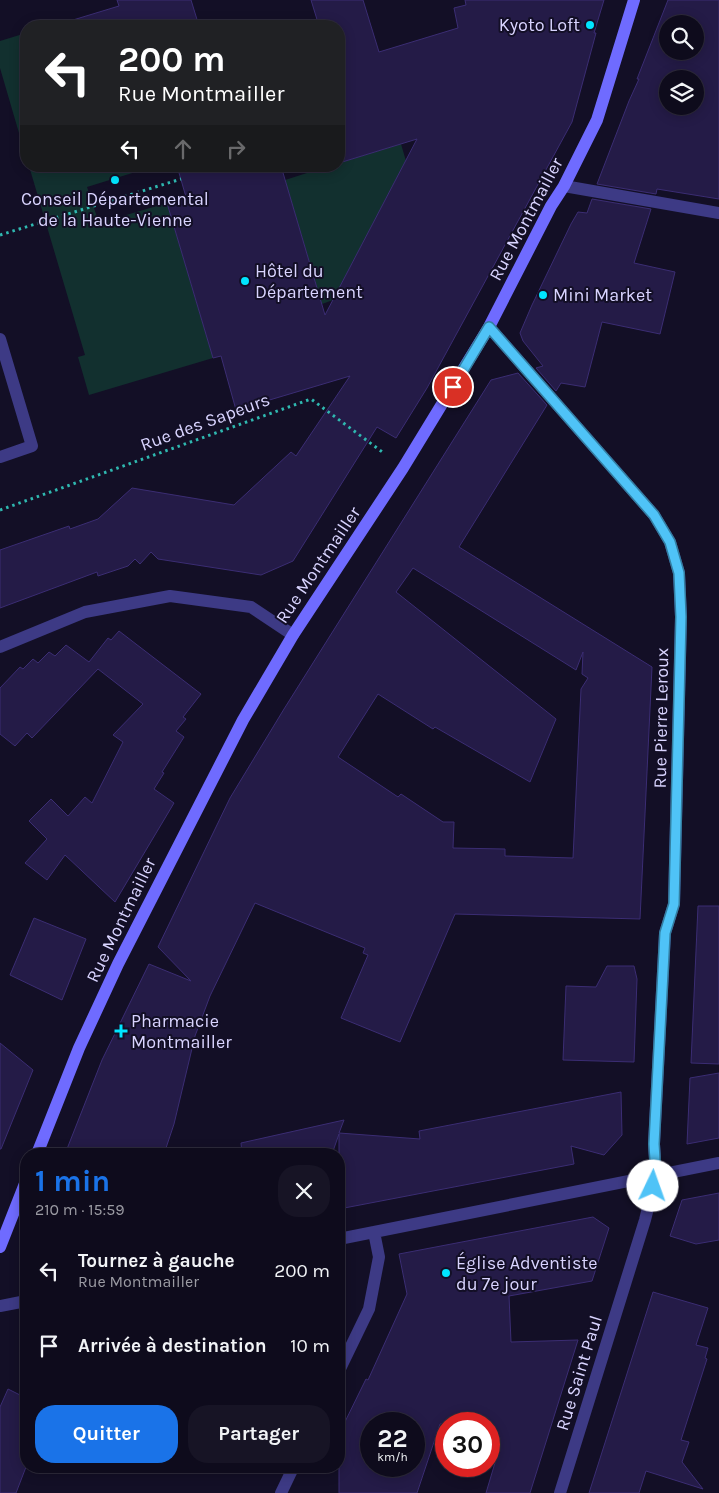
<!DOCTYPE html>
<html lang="fr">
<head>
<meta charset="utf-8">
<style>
	body { margin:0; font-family:Karla,sans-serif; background:#171425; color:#f1f3f6; height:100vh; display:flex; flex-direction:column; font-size:19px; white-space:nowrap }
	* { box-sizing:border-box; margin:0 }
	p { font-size:16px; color:#9b9ba3 }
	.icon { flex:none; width:28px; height:28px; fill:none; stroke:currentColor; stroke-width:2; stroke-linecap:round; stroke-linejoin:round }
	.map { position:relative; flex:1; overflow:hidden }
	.details { position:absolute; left:20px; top:1148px; width:325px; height:325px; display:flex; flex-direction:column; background:#0e0b1c; border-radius:20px; box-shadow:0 2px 12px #0003,0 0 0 1px #2e2b3b }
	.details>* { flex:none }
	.top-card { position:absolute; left:20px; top:20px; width:325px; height:152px; border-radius:20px; box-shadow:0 2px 12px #0003,0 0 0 1px #2e2b3b; background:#202124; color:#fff; overflow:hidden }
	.tools { position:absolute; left:659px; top:15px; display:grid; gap:10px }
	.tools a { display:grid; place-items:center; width:45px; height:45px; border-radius:50%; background:#0e0b1c; box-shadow:0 2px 12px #0003,0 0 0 1px #2e2b3b; font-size:25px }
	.speed { position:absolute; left:360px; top:1412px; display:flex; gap:10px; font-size:25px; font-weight:700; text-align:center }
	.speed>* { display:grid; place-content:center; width:65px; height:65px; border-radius:50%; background:#0e0b1c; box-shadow:0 2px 12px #0003,0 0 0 1px #2e2b3b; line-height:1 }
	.speed small { font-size:12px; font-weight:400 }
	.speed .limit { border:8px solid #d22; background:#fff; color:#111 }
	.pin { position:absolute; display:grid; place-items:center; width:42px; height:42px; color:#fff; margin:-21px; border:2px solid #fff; border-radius:50%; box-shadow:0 1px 5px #0007 }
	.me { position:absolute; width:55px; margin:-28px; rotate:3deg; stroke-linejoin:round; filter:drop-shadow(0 0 4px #0008) }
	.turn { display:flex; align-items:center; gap:18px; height:105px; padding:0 15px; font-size:22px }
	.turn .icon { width:65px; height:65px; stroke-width:2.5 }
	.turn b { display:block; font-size:35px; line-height:42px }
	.lanes { display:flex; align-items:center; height:48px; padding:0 15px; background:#0003; justify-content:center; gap:25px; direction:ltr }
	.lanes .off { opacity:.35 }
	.round { display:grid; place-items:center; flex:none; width:52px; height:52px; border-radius:20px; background:#171425 }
	.summary { display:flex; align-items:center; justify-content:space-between; height:85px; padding:0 15px }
	h1 { font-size:30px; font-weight:700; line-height:38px; color:#1a73e8 }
	.action { display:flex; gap:10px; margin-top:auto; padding:10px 15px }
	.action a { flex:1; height:58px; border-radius:20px; background:#1a73e8; color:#fff; font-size:20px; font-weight:700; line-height:58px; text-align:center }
	.action a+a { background:#171425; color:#f1f3f6 }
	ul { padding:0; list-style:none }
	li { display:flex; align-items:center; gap:15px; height:75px; padding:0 15px }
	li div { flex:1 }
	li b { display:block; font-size:19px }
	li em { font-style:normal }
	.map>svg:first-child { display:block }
</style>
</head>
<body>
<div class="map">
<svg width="719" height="1493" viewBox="0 0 719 1493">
	<rect width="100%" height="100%" fill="#130f26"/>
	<!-- green -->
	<path fill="#12302f" d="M26,33V157L0,68V41Z
		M401,144L406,161L333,300L322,304L285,180L329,166H339V163Z
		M29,166H155L87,187L99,223L167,203L213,358L89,395L78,357L85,355Z"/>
	<!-- building -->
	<path fill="#241b47" stroke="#3b2d73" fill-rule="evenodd" d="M117,0H191L199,26H74L73,20L119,6Z
		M311,0H363L379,52L458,28L454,8L466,5L465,0H604L594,33H596L572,122L427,388L396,438L377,427L293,561L261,575L158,559L151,552L140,564L135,559L128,566L98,576L97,572L0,608V550L69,526L70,529L98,519L132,488L234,505L291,452L296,456L350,376L236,410L221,356L213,358L167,203L186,197L177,166H281L325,315L417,139L339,163V26H319Z
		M668,0H719V199L657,189L656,194L597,184L629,101L639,79H637ZM668,24H695V51H668ZM668,79H695V106H668Z
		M592,199L651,209L634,263L675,272L660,334L602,322L585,387L561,383L556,391L536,368L543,366L523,341L520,333L532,305L571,224L578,212L587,213Z
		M518,373L547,405L459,547L652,667L640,919L455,914L400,1042L341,1018L368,955L363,953L365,948L255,903L210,996L195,1036L174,1124L164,1154H65L102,1060L149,964L191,981L158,947L230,798L284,709L491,380ZM413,568L576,670L583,652L582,674L588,678L581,689L573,858L505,856V849L453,848L454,822H443L401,794L398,797L338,757L378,694L433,729L435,727L530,782L556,719L396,592Z
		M119,631L201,694L183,717L186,719L176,731L184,737L162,772L164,773L154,789L174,803L115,902L65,855L47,880L25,863L47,839L29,821L51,799L68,816L85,797L92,803L123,742L113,735L143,704L98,669L32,738L27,733L15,746L0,734V688L20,667L23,669L33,659L38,663L49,652L55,656L66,645L89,662L108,638L111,640Z
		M698,906H719V1064L691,1063Z
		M34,918L86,939L62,1000L10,975Z
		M607,966H634L637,979L634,1062L563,1060L566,986L596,987Z
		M0,1043L33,1070L1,1149H0Z
		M719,1073V1138L687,1144L690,1078Z
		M621,1092L622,1135L604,1155L571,1146L574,1164L339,1209V1134L332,1154H242L241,1143L344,1120L339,1133L420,1139L419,1131Z
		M719,1193V1240L696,1244L670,1236L682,1200Z
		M593,1217L609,1228L592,1281L509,1296L511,1342L578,1340L530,1493H486L497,1456H489V1424H440L417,1493H339V1434L366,1379L368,1380L407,1294L399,1254ZM371,1424H414V1466H371Z
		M653,1292L708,1308L696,1345L708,1348L705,1358L707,1359L681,1440L689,1442L682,1462L703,1489L646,1471L639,1493H589Z
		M8,1389L26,1398V1467L16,1493H0V1407Z"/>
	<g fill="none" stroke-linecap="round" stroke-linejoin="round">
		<!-- path -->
		<path stroke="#2fb8b0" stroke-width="3" stroke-dasharray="2.5 4" stroke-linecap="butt" d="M0,235L181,179
			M0,510L311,399L385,454"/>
		<!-- lane -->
		<path stroke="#3d3a85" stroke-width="12" d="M0,339L32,446L0,457"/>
		<!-- street -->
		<path stroke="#3d3a85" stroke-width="12" d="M564,186L719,213
			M489,327L654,515L670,542L679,573L681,617L674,904L665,933L654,1144L656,1176L645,1220L560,1493
			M0,647L85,612L170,596L251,607L293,635
			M339,1239L719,1163
			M0,1306L26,1301
			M339,1371L369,1309L379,1257L374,1232
			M281,1493L294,1466"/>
		<!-- secondary -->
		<path stroke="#6f6bff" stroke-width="12" d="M37,1154L79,1048L118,964L243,720L293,635L403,468L489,327L551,206L564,186L597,120L634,0
			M0,1247L26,1181"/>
	</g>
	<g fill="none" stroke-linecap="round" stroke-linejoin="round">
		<defs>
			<path id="route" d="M453,387L489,327L654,515L670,542L679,573L681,617L674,904L665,933L654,1144L656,1176L653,1186"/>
		</defs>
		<!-- route casing -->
		<use href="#route" stroke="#337fa1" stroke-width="12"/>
		<!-- route -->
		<use href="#route" stroke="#4fc3f7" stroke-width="9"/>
	</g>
	<!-- markers -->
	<g fill="#00e5ff" stroke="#130f26" stroke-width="2">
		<circle cx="590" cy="25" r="5"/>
		<circle cx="115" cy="180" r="5"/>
		<circle cx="245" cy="281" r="5"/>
		<circle cx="543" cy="295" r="5"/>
		<path d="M118.5 1023.5h5v5h5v5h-5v5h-5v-5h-5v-5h5z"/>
		<circle cx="446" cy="1273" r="5"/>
	</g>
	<g text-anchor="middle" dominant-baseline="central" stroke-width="4" stroke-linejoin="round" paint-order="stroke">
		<!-- poi labels -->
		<g font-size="18" fill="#d9d4ff" stroke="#130f26" text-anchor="start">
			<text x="580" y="25" text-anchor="end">Kyoto Loft</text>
			<text x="115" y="199" text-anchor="middle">Conseil Départemental<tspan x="115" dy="21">de la Haute-Vienne</tspan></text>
			<text x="255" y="271">Hôtel du<tspan x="255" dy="21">Département</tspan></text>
			<text x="553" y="295">Mini Market</text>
			<text x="131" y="1021">Pharmacie<tspan x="131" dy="21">Montmailler</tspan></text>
			<text x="456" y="1263">Église Adventiste<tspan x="456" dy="21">du 7e jour</tspan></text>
		</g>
		<!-- street labels -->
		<g font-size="18" fill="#d9d4ff" stroke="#130f26">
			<text transform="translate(526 219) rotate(-62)">Rue Montmailler</text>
			<text transform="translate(205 422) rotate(-20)">Rue des Sapeurs</text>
			<text transform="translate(318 565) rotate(-56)">Rue Montmailler</text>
			<text transform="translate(661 718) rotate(-89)">Rue Pierre Leroux</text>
			<text transform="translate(121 920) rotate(-64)">Rue Montmailler</text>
			<text transform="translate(579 1373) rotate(-73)">Rue Saint Paul</text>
		</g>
	</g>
</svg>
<div class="tools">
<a><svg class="icon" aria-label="search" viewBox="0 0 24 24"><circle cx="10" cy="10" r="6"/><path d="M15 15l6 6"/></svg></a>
<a><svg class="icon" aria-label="layers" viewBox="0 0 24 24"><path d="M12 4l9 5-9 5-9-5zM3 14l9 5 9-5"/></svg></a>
</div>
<div class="speed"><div>22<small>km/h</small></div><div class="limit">30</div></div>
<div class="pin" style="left:453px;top:387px;background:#d93025"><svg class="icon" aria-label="arrive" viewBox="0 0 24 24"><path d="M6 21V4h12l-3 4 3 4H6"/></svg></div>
<svg class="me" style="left:653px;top:1186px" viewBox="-20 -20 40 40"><circle r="19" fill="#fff"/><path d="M0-13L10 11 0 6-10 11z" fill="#4fc3f7"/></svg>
<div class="top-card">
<div class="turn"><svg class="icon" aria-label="left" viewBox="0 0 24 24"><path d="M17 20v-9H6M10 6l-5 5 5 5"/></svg><div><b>200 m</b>Rue Montmailler</div></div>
<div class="lanes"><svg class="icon" aria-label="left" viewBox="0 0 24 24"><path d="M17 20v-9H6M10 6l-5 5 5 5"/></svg><svg class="icon off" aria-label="ahead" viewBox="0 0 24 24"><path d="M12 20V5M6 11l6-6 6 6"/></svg><svg class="icon off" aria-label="right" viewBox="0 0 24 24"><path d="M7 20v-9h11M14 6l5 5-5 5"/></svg></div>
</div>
<section class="details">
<div class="summary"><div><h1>1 min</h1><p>210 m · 15:59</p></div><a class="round"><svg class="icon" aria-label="close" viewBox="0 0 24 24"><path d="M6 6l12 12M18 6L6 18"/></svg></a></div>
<ul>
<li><svg class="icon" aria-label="left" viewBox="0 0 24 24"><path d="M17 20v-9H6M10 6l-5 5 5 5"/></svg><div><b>Tournez à gauche</b><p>Rue Montmailler</p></div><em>200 m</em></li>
<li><svg class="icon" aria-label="arrive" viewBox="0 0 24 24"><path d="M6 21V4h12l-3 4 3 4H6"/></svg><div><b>Arrivée à destination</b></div><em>10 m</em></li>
</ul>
<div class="action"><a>Quitter</a><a>Partager</a></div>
</section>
</div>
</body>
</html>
